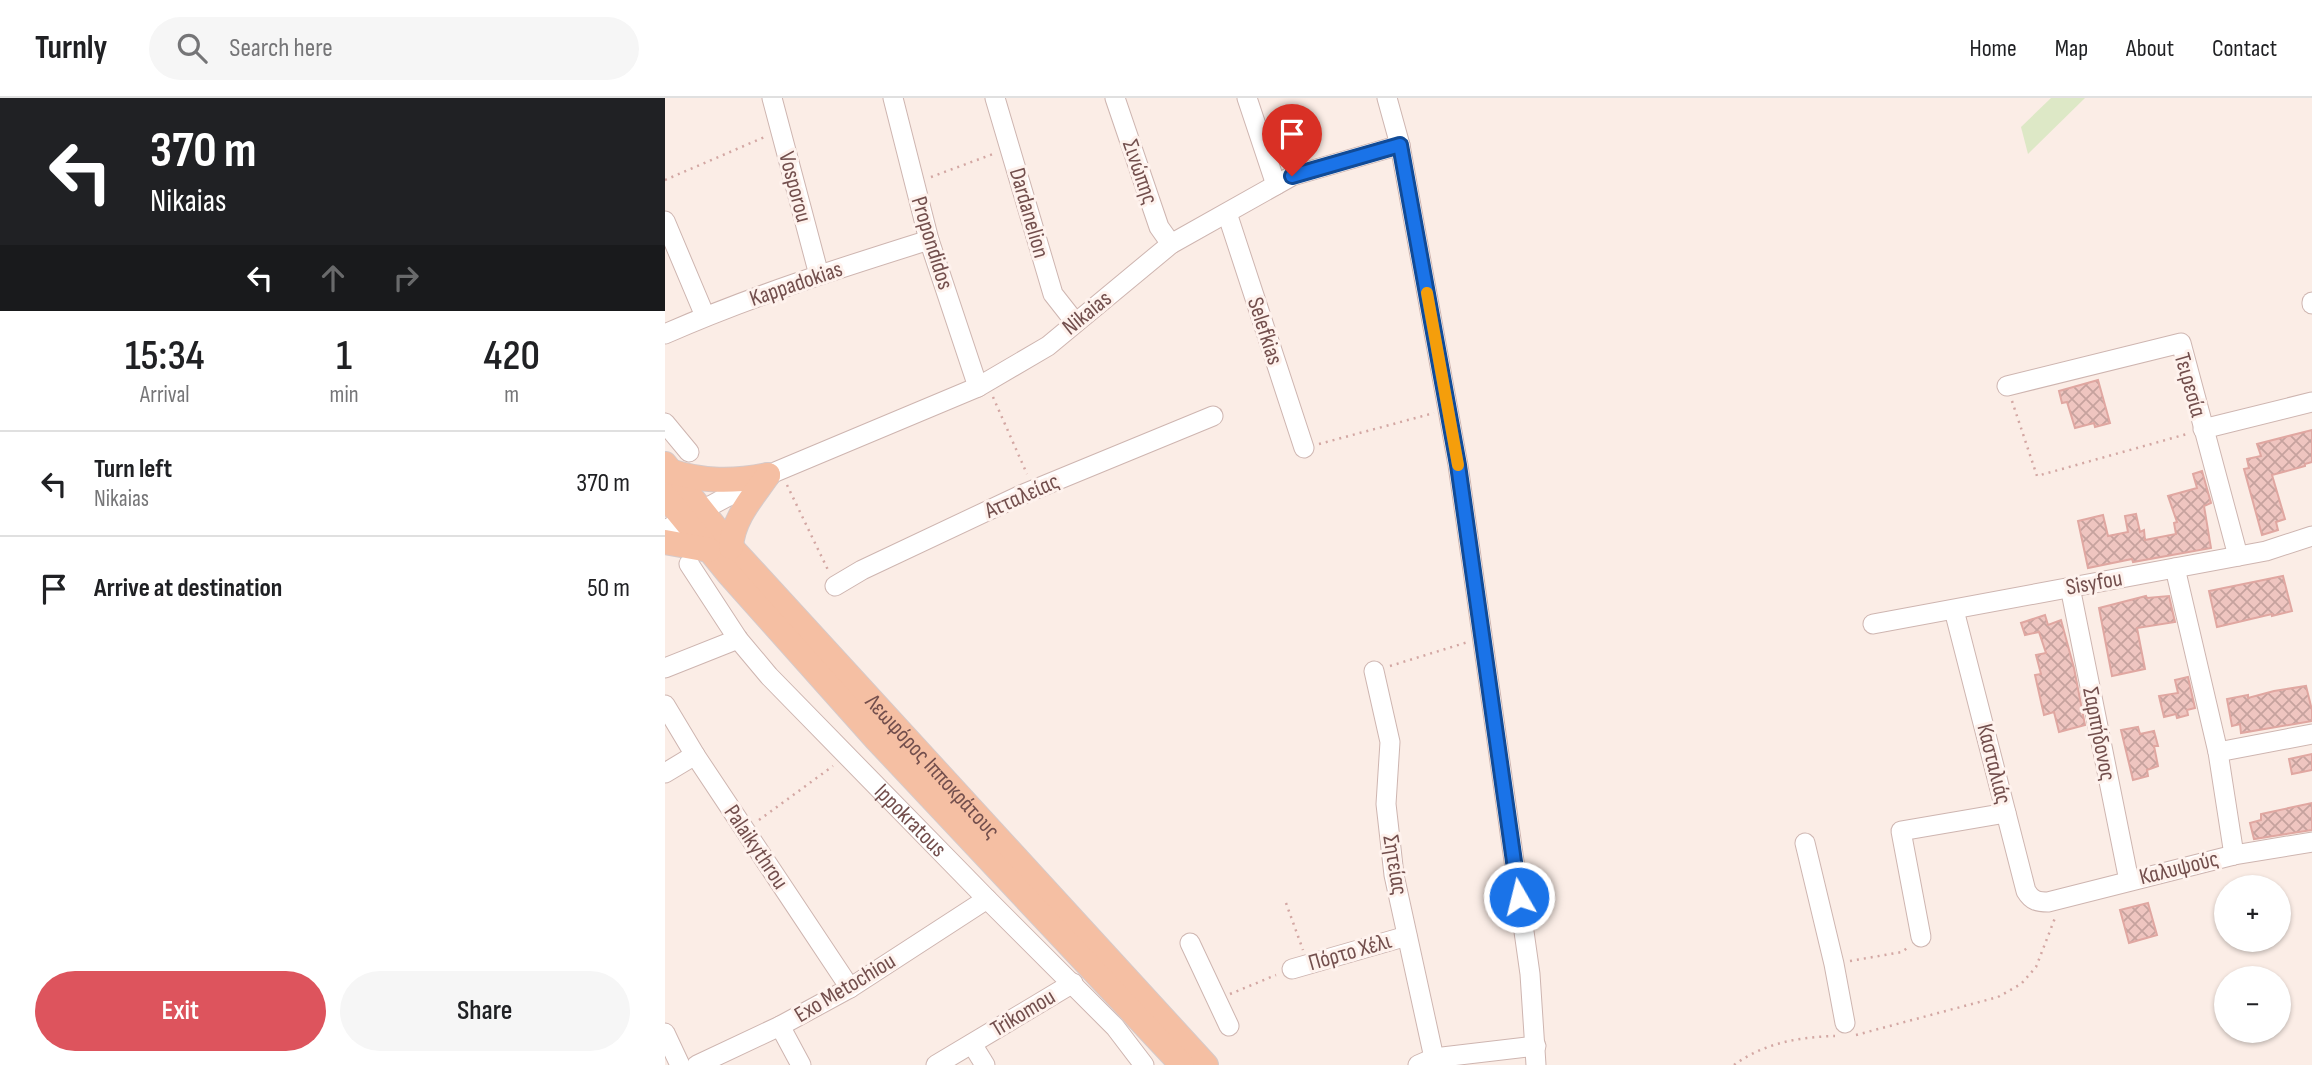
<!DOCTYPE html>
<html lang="en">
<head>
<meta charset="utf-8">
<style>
	body { margin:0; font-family:"Sofia Sans Condensed",sans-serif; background:#f6f6f6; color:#202124; height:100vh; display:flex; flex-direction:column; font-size:26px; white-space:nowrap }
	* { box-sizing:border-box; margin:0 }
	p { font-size:23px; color:#757577 }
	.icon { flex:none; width:38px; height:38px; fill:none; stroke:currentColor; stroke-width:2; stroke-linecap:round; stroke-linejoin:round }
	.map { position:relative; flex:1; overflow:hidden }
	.side { display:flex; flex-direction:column; background:#fff; width:665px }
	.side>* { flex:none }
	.top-card { background:#202124; color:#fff; overflow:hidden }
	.tools { position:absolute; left:1549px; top:777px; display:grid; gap:14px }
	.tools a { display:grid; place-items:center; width:77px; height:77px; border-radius:50%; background:#fff; box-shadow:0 2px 5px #0004; font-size:35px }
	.pin { position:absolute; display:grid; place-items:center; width:60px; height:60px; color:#fff; margin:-72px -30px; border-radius:50% 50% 50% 0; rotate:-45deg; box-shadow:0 0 7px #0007 }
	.pin .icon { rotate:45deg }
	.me { position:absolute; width:77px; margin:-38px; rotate:352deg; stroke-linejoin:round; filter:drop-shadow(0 0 5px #0008) }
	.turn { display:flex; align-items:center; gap:24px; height:147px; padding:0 35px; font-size:32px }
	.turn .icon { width:91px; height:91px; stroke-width:2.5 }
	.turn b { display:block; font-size:49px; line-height:60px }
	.lanes { display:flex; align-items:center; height:66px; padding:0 35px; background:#0003; justify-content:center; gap:35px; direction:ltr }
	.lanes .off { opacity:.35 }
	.eta { display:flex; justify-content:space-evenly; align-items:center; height:119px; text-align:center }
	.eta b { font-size:42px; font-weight:600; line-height:49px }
	.button { display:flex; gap:14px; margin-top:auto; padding:14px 35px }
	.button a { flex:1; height:80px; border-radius:42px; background:#dd545d; color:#fff; font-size:28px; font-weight:600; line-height:80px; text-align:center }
	.button a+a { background:#f6f6f6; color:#202124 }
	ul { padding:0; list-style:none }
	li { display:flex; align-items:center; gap:21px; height:105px; padding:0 35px; border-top:2px solid #e0e0e0 }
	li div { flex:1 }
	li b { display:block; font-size:26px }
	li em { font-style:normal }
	header { display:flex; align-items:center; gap:42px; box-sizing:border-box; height:98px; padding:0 35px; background:#fff; border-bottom:2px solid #e0e0e0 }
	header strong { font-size:33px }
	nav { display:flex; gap:38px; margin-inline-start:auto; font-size:24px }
	.search { width:490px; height:63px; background:#f6f6f6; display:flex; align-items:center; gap:18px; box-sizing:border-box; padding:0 24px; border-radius:38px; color:#757577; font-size:26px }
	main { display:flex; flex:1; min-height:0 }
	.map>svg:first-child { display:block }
</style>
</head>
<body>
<header>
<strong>Turnly</strong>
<div class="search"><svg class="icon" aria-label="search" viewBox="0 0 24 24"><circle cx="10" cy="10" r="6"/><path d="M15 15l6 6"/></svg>Search here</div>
<nav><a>Home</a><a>Map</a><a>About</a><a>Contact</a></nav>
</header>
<main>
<section class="side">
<div class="top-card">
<div class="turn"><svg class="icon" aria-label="left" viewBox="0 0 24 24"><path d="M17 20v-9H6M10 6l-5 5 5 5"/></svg><div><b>370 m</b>Nikaias</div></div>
<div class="lanes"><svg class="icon" aria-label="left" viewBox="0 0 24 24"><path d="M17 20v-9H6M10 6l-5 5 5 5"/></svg><svg class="icon off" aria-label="ahead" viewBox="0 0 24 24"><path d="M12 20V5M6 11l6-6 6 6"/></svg><svg class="icon off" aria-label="right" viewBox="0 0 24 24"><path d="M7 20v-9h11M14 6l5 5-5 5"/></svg></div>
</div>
<div class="eta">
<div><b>15:34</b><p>Arrival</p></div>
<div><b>1</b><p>min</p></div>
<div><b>420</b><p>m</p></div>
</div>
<ul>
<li><svg class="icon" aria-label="left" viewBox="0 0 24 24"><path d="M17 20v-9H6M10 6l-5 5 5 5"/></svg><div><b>Turn left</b><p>Nikaias</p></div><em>370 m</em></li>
<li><svg class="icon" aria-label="arrive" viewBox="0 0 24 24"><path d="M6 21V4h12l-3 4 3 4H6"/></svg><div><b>Arrive at destination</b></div><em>50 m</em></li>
</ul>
<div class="button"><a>Exit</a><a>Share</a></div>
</section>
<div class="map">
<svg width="1647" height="967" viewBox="0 0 1647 967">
	<defs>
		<pattern id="building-cross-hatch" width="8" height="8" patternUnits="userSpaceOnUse" patternTransform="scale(1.75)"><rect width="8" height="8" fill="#efc5c0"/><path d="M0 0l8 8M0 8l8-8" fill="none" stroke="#c6a29e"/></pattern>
	</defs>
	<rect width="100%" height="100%" fill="#fbede6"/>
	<!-- grass -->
	<path fill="#dde8c6" d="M1386,0H1420L1363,56L1356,29Z"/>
	<!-- building -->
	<path fill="url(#building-cross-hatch)" stroke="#e0a7a1" stroke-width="2" d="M1433,282L1445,325L1430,329L1429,325L1410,330L1402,304L1397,305L1394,293Z
		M1647,332V364L1640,366V368L1607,377L1620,421L1611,424L1613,432L1597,437L1579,371L1584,370L1582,361L1596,358L1592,346Z
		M1537,373L1546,405L1539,408L1546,450L1468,464L1467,461L1423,470L1413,423L1438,417L1443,438L1463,434L1460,418L1471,416L1475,434L1479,432L1480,442L1511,436L1509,425L1512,424L1503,398L1532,390L1528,376Z
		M1618,478L1627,513L1607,518V516L1552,529L1544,493Z
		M1481,498L1482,500L1504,498L1510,524L1472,530L1480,571L1447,578L1434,510Z
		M1380,517L1383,527L1396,522L1409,570L1420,627L1394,634L1389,614L1379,617L1370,577L1376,576L1371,557L1381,555L1374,534L1360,537L1356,525Z
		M1523,579L1530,610L1522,612L1523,617L1512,620L1511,616L1499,619L1494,598L1513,595L1510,582Z
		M1641,588L1647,612V623L1576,635L1575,626L1567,628L1562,601L1583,597V600L1609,593Z
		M1473,629L1475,636L1489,633L1493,648H1489L1493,668L1482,672L1483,678L1468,682L1456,632Z
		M1647,656V672L1627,676L1624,661Z
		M1647,705V732L1589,741L1585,725L1596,722V716Z
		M1483,805L1492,837L1464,845L1455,812Z"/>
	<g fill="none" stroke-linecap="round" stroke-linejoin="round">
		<defs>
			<g id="minor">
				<path d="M107,0L154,177"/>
				<path d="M228,0L264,142L313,289"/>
				<path d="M330,0L388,196L410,224"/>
				<path d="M450,0L494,129L506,146"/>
				<path d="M582,0L611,87"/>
				<path d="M722,0L735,47L793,367L865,876L871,967"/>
				<path d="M562,115L639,350"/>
				<path d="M0,123L40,218"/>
				<path d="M1647,204V206"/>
				<path d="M0,236C86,198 175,170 264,142"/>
				<path d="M1342,288L1516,245L1573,458"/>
				<path d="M0,325L24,354"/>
				<path d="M1538,331L1647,304"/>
				<path d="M0,432L103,377L313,289L383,248L506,146L627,78L735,47"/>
				<path id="s1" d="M24,466L73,541L104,578L322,801L450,929L479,967"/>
				<path d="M1510,470L1553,654L1569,757"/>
				<path d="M170,488L197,472L356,397L548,318"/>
				<path d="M1405,489L1464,783"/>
				<path d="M1289,512L1361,793C1367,803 1373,804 1383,804L1569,757L1647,744"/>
				<path d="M1208,526L1601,453L1647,438"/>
				<path d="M0,570L73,541"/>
				<path d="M709,573L725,644L721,706L729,777L769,960"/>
				<path d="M0,607L30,657L185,890"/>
				<path d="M1553,654L1647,636"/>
				<path d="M0,675L30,657"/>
				<path d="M1140,745L1169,866L1180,925"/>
				<path d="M1256,839L1236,733L1341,715"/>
				<path d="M525,845L564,928"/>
				<path d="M627,871L742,838"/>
				<path d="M115,928L136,967"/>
				<path d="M0,935L15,967"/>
				<path d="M307,946L320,967"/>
				<path d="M32,967L115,928L185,890L322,801"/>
				<path d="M271,967L408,885"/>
				<path d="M753,967L769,960L871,948"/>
			</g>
			<g id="major">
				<path id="s2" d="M0,366L66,449L541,967"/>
				<path d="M5,373C39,384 68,384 103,377"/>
				<path d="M0,398L63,475L211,641L517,967"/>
				<path d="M0,444L44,452"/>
				<path d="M66,449C68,420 88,399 103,377"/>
			</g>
		</defs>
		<!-- minor casing -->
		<use href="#minor" stroke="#ceb5b0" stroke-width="21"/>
		<!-- major casing -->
		<use href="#major" stroke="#d5caca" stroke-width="26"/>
		<!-- path -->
		<path stroke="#d3a7a3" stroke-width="2.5" stroke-dasharray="2 5" stroke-linecap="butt" d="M266,79L328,56
			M0,82L102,38
			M328,299L362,376
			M1347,303L1372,378L1522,336
			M654,346L769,315
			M122,387L163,472
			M725,568L803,544
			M94,722L168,668
			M621,805L638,852
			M1185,863L1237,854L1245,848
			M565,896L611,877
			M1191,937L1333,899L1356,886L1371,869L1390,820
			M1069,967C1099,945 1134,939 1170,938"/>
		<!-- minor -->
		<use href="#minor" stroke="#fff" stroke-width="19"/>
		<!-- major -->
		<use href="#major" stroke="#f5bfa3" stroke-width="24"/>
	</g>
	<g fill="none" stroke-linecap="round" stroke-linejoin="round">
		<defs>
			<path id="route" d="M627,78L735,47L793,367L854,799"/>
		</defs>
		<!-- route casing -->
		<use href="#route" stroke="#114b97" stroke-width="18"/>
		<!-- route -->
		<use href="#route" stroke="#1a73e8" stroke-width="12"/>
		<!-- slow -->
		<path stroke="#f59e0b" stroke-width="12" d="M762,195L793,367"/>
	</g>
	<g text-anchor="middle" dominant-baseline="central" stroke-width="6" stroke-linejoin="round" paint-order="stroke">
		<!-- street labels -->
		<g font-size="23" fill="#734f4d" stroke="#fef2ed">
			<text transform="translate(475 74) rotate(71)">Σινώπης</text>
			<text transform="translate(130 89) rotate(75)">Vosporou</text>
			<text transform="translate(364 115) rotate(74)">Dardanelion</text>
			<text transform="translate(267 145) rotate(73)">Propondidos</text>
			<text transform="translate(131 186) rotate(-19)">Kappadokias</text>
			<text transform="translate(422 215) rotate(-39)">Nikaias</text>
			<text transform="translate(600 233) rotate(72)">Selefkias</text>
			<text transform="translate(1525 287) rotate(74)">Τειρεσία</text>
			<text transform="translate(357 398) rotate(-24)">Ατταλείας</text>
			<text transform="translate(1429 485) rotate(-10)">Sisyfou</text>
			<text transform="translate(1434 636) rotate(79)">Σαρπήδονος</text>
			<text transform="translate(1329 666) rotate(76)">Κασταλιάς</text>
			<text stroke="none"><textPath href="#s2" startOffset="404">Λεωφόρος Ιπποκράτους</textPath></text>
			<text stroke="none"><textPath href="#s1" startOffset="340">Ippokratous</textPath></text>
			<text transform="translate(91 749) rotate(56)">Palaikythrou</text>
			<text transform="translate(730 767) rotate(81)">Σητείας</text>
			<text transform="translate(1514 770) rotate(-14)">Καλυψούς</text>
			<text transform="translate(685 854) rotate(-16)">Πόρτο Χέλι</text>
			<text transform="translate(180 890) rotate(-31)">Exo Metochiou</text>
			<text transform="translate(358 915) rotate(-31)">Trikomou</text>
		</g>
	</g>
</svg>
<div class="tools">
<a>+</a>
<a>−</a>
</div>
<div class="pin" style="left:627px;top:78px;background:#d93025"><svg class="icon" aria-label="arrive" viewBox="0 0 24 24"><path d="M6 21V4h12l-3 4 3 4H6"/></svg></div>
<svg class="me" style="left:854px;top:799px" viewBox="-20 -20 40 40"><circle r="17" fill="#1a73e8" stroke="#fff" stroke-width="3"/><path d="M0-11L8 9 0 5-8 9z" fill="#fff"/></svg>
</div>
</main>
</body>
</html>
